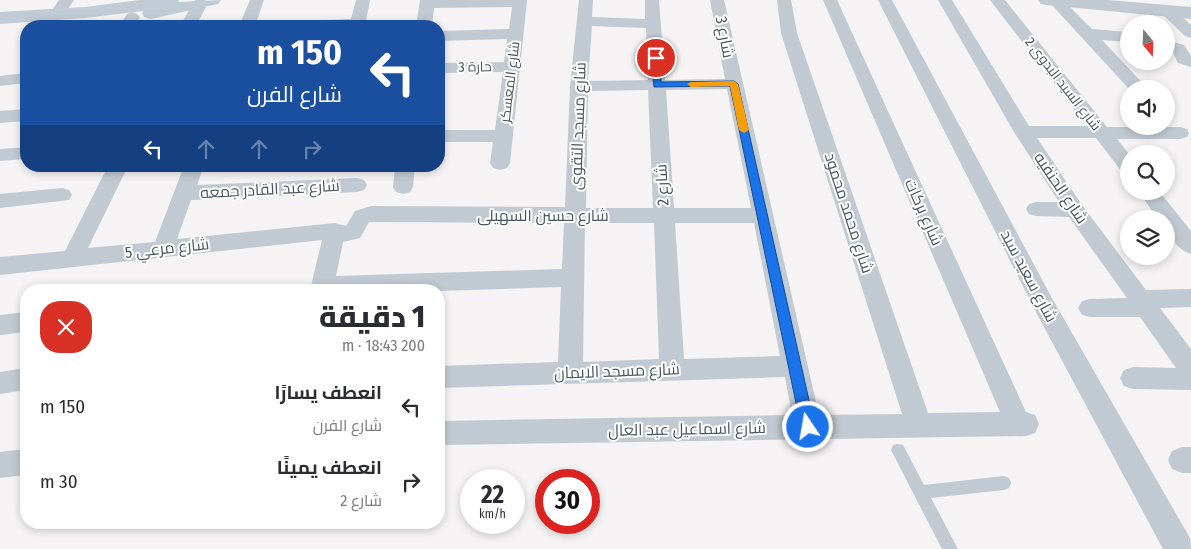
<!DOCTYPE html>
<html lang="ar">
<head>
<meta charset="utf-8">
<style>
	body { margin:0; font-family:"Fira Sans Condensed",Cairo,sans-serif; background:#f2f2f3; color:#2b2b33; direction:rtl; height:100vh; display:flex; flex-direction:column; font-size:19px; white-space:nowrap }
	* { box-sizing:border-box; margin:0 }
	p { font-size:16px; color:#7c7c81 }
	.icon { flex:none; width:28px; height:28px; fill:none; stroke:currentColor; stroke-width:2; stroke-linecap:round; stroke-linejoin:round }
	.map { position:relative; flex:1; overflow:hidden; direction:ltr }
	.side { position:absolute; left:20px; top:284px; width:425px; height:245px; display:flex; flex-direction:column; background:#fff; border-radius:20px; box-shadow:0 2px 8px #0003; direction:rtl }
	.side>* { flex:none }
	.guide { position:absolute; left:20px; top:20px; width:425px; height:152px; border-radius:20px; box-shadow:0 2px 8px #0003; direction:rtl; background:#1a4fa0; color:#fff; overflow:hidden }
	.needle { width:32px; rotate:161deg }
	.buttons { position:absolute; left:1120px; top:15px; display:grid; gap:10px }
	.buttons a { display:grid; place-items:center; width:55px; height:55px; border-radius:50%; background:#fff; box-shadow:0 2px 8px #0003; font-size:25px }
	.speed { position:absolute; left:460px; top:469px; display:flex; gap:10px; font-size:25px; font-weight:700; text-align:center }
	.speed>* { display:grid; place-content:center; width:65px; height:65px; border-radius:50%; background:#fff; box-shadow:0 2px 8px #0003; line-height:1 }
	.speed small { font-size:12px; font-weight:400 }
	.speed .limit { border:8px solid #d22; background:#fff; color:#111 }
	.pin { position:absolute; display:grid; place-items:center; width:42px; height:42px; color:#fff; margin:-21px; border:2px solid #fff; border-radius:50%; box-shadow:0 1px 5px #0007 }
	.me { position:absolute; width:55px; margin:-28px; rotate:348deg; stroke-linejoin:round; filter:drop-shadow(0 0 4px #0008) }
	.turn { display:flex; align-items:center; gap:18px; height:105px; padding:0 20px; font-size:22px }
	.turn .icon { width:65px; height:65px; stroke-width:2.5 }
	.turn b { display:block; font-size:35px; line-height:42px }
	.lanes { display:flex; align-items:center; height:48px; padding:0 20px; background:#0003; justify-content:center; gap:25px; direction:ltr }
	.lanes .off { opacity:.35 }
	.round { display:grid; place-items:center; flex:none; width:52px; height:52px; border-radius:20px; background:#f2f2f3 }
	.head { display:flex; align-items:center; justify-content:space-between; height:85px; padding:0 20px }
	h1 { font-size:30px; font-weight:800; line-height:38px }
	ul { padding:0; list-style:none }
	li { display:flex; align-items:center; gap:15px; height:75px; padding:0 20px }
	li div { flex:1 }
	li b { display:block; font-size:19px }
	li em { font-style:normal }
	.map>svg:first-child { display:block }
</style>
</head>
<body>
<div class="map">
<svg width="1191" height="549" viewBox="0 0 1191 549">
	<rect width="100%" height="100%" fill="#f5f3f3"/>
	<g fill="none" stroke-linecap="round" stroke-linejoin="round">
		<!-- service -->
		<path fill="#c1cad2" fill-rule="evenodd" d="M898,444L903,445L924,485L1004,476L1009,478L1011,483L1009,488L1004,490L931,498L958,549H942L891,450L893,445Z"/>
		<!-- minor -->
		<path fill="#c1cad2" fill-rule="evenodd" d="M59,0H74L61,19H51L48,16Z
			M195,0H205L208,3L196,26H180Z
			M250,0H264L255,26H239Z
			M356,0H370L365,26H287L289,23L295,21L351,19Z
			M420,0H527L510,163L507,168L500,170L493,168L490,163L493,142H439V130H495L503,72L439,73V63L504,62L507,39L439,41V31L509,29L512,7L434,8L432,26H416Z
			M579,0H593L592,17L645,19V0H659L665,80L725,79L710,0H724L819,415L902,414L781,33L777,0H791L797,33L928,413L1000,412L823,0H837L1026,412L1035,415L1039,424L1035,433L1026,436L439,445V421L792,415L785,377L439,388V366L558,362L561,287L439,291L310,290L322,240L0,275V257L65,251L108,166H128L88,248L155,242L184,166H204L197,185L357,178L364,180L367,185L364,190L357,192L191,200L177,239L335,223L346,226L355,211L371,206L565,207L570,86ZM592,26L646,28L648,80L588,81ZM727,89L751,208H674L666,90ZM648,90L653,208H586L588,91ZM369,222L564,223L562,269L336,276L343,242L360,238ZM585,223H654L659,359L583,362ZM675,223H754L780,356L684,359Z
			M878,0H892L1053,300L1190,538L1191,549H1163L1037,314Z
			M938,0H952L1029,126H1087L990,0H1005L1107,127H1180L1187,129L1189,133L1187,137L1180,139H1117L1129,154V174L1122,172L1096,138H1037L1082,205L1146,290L1191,289V307L1160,308L1191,349V390L1133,389L1124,386L1120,378L1124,370L1133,367L1176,368L1140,317H1090L1082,315L1078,308L1082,301L1090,299L1127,298L1069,217L1036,216L1029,214L1026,209L1029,204L1036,202H1059L1014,132Z
			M1049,0H1063L1092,29L1129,32V42L1102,40L1148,89H1129L1051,4Z
			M1167,6L1172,8L1191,25V38L1185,36L1162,14L1159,11L1162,8Z
			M132,12L137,14L140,17L135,26H119L127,14Z
			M1166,40L1184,45L1191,56V67L1178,63L1172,51L1166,50Z
			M26,73V83L0,86V76Z
			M26,109V121L0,123V111Z
			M26,147V159L0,161V149Z
			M395,166H415L413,187L410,192L403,194L396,192L393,187Z
			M62,188L69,190L72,195L69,200L0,208V194Z
			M1138,191H1159L1191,231V254C1177,250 1166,233 1166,219H1158Z
			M26,312V332L0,335V315Z
			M26,368V390L0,394V372Z
			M1182,447H1191V473H1182L1172,469L1168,460L1172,451Z
			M26,449V475L0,478V452Z"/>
		<!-- tertiary -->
		<path fill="#c1cad2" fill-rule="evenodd" d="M1038,0H1108L1191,7V19L1047,5L1041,4Z"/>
		<!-- secondary -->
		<path fill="#c1cbd6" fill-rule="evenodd" d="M140,0H179L178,2L221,0L218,4L151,19L144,17L142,13L143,11L85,18L0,24V12L85,7Z"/>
	</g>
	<!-- route -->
	<path fill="#1a73e8" stroke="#114b97" d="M656,55L660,58L661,82L734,81L738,84L815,427L813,431L808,433L803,431L801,427L730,86L654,87L651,58Z"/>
	<!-- slow -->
	<path fill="#f59e0b" d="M734,81L738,84L749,130L744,133L739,130L730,86L691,87L687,84L691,82Z"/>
	<g text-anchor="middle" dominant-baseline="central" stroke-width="4" stroke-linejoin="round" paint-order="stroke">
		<!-- far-street labels -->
		<g font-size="14" fill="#4a5661" stroke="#fff">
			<text transform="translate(475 67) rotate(-1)">حارة 3</text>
			<text transform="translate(510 82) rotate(-83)">شارع المعسكر</text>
			<text transform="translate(1063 84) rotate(52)">شارع السيد البدوى 2</text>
		</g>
		<!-- street labels -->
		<g font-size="16" fill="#4a5661" stroke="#fff">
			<text transform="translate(725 37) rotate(79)">شارع 3</text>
			<text transform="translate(578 126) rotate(-88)">شارع مسجد التقوى</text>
			<text transform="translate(662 185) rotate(-93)">شارع 2</text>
			<text transform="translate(1061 188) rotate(56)">شارع الحنفيه</text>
			<text transform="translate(270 189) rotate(-3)">شارع عبد القادر جمعه</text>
			<text transform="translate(924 212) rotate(66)">شارع بركات</text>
			<text transform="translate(849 213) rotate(72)">شارع محمد محمود</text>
			<text x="543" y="215">شارع حسين السهيلى</text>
			<text transform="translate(167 248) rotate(-6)">شارع مرعي 5</text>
			<text transform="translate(1029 276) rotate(62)">شارع سعيد سيد</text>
			<text transform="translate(617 371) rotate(-2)">شارع مسجد الايمان</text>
			<text transform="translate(687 429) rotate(-1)">شارع اسماعيل عبد العال</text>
		</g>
	</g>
</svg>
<div class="buttons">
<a><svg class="needle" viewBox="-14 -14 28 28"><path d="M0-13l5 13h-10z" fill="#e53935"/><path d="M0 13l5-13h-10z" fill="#7c7c81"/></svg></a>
<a><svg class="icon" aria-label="sound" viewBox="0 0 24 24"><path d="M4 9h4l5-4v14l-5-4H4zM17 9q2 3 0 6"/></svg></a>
<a><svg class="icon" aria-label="search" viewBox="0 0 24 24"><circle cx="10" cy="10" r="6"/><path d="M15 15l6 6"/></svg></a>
<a><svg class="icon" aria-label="layers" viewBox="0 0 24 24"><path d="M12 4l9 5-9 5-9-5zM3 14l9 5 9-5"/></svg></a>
</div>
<div class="speed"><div>22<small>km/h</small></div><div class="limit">30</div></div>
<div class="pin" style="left:656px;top:58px;background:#d93025"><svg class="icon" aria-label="arrive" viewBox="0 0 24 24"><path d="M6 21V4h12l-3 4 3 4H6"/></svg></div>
<svg class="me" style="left:808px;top:427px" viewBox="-20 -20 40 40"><circle r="17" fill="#1a73e8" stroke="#fff" stroke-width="3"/><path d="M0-11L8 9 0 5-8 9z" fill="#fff"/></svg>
<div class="guide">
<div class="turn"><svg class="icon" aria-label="left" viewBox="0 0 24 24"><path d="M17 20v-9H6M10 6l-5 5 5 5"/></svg><div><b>150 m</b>شارع الفرن</div></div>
<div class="lanes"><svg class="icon" aria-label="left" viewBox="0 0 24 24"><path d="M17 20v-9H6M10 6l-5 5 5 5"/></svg><svg class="icon off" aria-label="ahead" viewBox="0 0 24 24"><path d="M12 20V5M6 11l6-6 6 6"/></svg><svg class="icon off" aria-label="ahead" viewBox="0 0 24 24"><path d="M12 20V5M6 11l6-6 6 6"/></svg><svg class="icon off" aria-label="right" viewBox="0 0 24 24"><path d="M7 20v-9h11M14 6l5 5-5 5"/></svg></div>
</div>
<section class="side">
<div class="head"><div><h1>1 دقيقة</h1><p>200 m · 18:43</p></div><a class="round" style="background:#d93025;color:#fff"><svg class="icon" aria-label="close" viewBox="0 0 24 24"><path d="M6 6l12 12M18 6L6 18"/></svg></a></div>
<ul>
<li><svg class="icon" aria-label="left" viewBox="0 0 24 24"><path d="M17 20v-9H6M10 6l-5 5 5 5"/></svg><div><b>انعطف يسارًا</b><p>شارع الفرن</p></div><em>150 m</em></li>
<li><svg class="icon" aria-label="right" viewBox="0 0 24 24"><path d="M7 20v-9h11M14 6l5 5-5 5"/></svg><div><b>انعطف يمينًا</b><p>شارع 2</p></div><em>30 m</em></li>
</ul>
</section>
</div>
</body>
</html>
